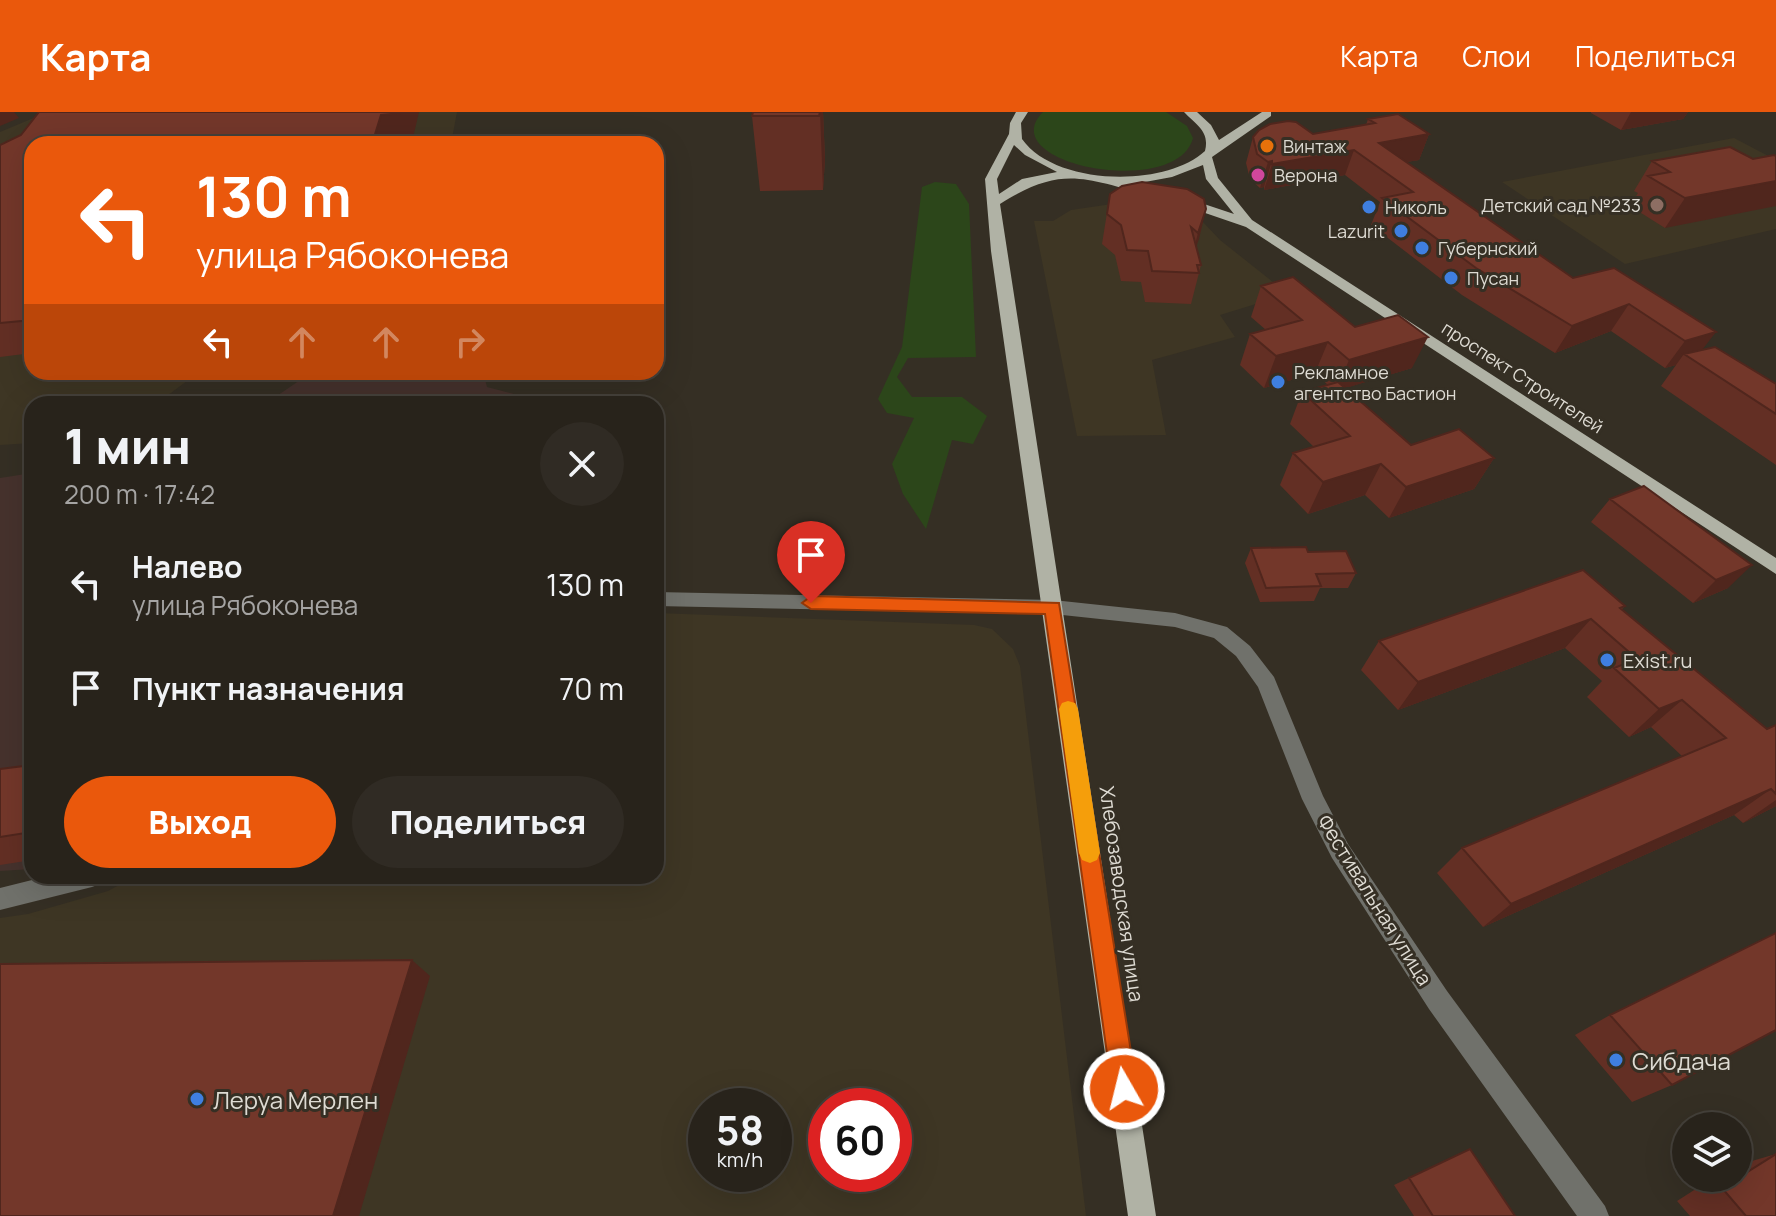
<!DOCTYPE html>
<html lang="ru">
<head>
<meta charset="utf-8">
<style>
	body { margin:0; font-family:Manrope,sans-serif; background:#302b24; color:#f1f3f6; height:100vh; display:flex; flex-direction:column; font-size:30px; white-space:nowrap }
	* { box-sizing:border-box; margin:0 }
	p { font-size:26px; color:#a5a4a3 }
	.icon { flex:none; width:44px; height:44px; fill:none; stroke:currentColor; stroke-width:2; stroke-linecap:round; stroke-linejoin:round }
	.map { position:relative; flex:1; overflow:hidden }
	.side { position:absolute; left:24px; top:284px; width:640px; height:488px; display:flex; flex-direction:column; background:#28231b; border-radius:24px; box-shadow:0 8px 32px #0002,0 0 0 2px #44403a }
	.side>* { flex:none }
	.guide { position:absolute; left:24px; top:24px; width:640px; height:244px; border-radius:24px; box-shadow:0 8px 32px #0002,0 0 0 2px #44403a; background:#ea580c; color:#fff; overflow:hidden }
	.fabs { position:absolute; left:1672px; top:1000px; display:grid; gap:16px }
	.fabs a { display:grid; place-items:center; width:80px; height:80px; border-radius:50%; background:#28231b; box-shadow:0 8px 32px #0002,0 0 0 2px #44403a; font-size:40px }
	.speed { position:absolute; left:688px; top:976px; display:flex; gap:16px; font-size:40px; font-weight:700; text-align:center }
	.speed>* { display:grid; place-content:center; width:104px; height:104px; border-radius:50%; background:#28231b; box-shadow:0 8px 32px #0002,0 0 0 2px #44403a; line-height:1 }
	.speed small { font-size:20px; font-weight:400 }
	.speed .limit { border:12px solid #d22; background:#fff; color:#111 }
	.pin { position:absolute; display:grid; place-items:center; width:68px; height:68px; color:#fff; margin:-82px -34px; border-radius:50% 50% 50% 0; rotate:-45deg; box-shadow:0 0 8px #0007 }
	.pin .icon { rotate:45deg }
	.me { position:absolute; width:88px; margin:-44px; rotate:352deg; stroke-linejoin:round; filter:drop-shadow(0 0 6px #0008) }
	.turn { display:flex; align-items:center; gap:28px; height:168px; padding:0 40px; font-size:36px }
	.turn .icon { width:104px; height:104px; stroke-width:2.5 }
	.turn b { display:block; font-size:56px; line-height:68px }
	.lanes { display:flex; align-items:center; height:76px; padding:0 40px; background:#0003; justify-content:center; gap:40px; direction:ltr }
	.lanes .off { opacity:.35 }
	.round { display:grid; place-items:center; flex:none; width:84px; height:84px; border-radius:42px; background:#302b24 }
	.summary { display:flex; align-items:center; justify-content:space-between; height:136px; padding:0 40px }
	h1 { font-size:48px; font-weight:800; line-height:60px }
	.action { display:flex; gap:16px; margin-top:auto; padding:16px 40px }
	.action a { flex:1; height:92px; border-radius:48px; background:#ea580c; color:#fff; font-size:32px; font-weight:800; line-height:92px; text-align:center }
	.action a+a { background:#302b24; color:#f1f3f6 }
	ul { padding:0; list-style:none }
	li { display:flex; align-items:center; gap:24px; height:104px; padding:0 40px }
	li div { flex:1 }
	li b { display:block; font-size:30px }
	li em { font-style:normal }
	header { display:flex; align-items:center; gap:48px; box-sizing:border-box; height:112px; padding:0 40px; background:#ea580c; color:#fff }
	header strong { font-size:38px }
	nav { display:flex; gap:44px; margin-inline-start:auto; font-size:28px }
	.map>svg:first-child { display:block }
</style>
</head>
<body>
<header>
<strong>Карта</strong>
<nav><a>Карта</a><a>Слои</a><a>Поделиться</a></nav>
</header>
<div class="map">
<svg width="1776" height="1104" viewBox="0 0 1776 1104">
	<rect width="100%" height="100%" fill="#352f24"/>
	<!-- built -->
	<path fill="#3e3624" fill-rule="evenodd" d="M48,0H457L451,32H32V260H199L156,292H32V331L0,333V20Z
		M1734,26L1776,48V117L1625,152L1502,70Z
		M1112,92L1202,109L1220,128L1288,182L1220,203L1235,225L1152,248L1166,323L1077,324L1034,109H1053L1071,98Z
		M656,501L974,513L992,517L1013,537L1020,554L1086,1104H0V806L28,802L108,779L136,764H656ZM706,994H774V1062H706ZM826,994H894V1062H826Z"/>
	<!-- industrial -->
	<path fill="#46322d" d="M312,260H483L487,275L553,292H265Z
		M32,361V757L0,759V366Z"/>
	<!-- green -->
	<path fill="#2c461a" d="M1043,0H1166L1187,14L1193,26C1177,88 991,52 1043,0Z
		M935,70L956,72L969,92L976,245L908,246L897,265L912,285H962L987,304L973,332L952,328L926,417L903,382L892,352L914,306L887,301L878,287L902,235L922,75Z"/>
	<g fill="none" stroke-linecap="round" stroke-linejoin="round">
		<!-- minor -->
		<path fill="#70716b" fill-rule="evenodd" d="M656,480L1053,488L1175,501L1227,515L1250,534L1274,565L1323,684L1348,732L1447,879L1605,1094L1609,1104H1577L1429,897L1332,746L1302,687L1258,575L1236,544L1214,526L1175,515L1053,502L656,494Z
			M48,764H104L100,772L92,775L0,798V776Z"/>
		<!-- major -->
		<path fill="#b0b2a5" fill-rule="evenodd" d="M1016,0H1028L1021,11L1022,27C1055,74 1165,76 1205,39C1210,19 1196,13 1184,0H1197L1211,13L1219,28L1262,0H1271V4L1212,45L1218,66L1252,108L1776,446V462L1246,115L1179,92V86L1183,85L1234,102L1206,67L1203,53L1172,65L1134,72L1156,77L1158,80L1152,84C1085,67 1063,52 1000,92L1156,1104H1128L991,139L985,67L1009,22L1010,11ZM1014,33L1025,43L1057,60L1022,67L999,82L997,67Z"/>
	</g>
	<!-- wall -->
	<path fill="#632f24" d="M753,0H823L825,47L823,78L760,79L752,4Z
		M1591,0H1688L1683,7L1621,18L1591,1Z
		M1368,7L1429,22L1419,48L1406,50L1573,166L1614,156L1702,238L1776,272V353L1661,274L1676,253L1665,256L1611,219L1555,241L1462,183L1371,113L1380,90L1345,63L1264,78V75L1260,76L1250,67L1246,51L1253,25L1313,22L1366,13Z
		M21,23L412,30L32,32V241L0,245V33Z
		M1753,47L1665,116L1630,94L1638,81L1634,79L1652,49Z
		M1110,82L1206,97L1196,135L1201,153L1191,192L1145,190L1141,170L1121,169L1115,143L1102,132Z
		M1261,174L1355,215L1412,256L1345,276L1411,333L1494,346L1474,377L1389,406L1365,383L1308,402L1280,373L1293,341L1314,335L1290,312L1302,280L1328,273L1315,261L1264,276L1240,253L1250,222L1266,218L1251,205Z
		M1610,387L1728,476L1693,491L1591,410Z
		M1251,436L1308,440L1356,461L1348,476H1320L1314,489L1260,490L1245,451Z
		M1625,494L1622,497L1767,617L1776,613V694L1743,711L1734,703L1483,815L1437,761L1462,736L1682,644L1651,615L1629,625L1587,585L1602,569L1565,536L1398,598L1361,558L1379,529Z
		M32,653V748L0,753V657Z
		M1610,903L1672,973L1632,990L1575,923Z
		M1470,1037L1515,1104H1414L1394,1073Z
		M1776,1042V1104H1690L1677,1089L1713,1066H1738V1053Z"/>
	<!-- shaded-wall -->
	<path fill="#50261d" d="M0,0H14L19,6L0,14Z
		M402,0H419L412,30L394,32H372L381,3Z
		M820,0H823L825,47L823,78Z
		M1631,0H1688L1683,7L1621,18Z
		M1429,22L1419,48L1378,55L1379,31Z
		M1354,38L1345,63L1264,78L1272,52Z
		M1272,49L1264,75L1260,76L1268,50Z
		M1776,69V94L1665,116L1685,86Z
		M1206,97L1199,127L1190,152L1198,121Z
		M1629,192L1611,219L1555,241L1572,214Z
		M1716,220L1695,247L1684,242L1676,253L1665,256L1685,229Z
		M1428,225L1412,256L1336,279L1349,248Z
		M1328,230L1315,261L1264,276L1276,244Z
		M1494,346L1474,377L1389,406L1406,375Z
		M1381,352L1365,383L1308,402L1323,370Z
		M1752,453L1728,476L1693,491L1716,468Z
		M1591,507L1565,536L1398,598L1418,570Z
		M1682,588L1651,615L1629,625L1659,597Z
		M1771,677L1734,703L1483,815L1511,792Z
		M1776,688V694L1743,711Z
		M412,848L430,864L359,1104H333Z"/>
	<!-- building -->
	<path fill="#73372a" stroke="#50261d" stroke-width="2" d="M39,0H402V1L381,3L372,32H32V208L0,211V33L21,23Z
		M753,0H820L819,4H752Z
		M1398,2L1429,22L1379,31L1573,166L1614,156L1716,220L1685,229L1629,192L1572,214L1476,156L1382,86L1413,80L1354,38L1272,52V49L1268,50L1257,42L1253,25L1259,18L1270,12L1288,9L1296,10L1313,22L1375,11L1368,7Z
		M1730,35L1753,47L1774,43L1776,44V69L1685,86L1648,64L1670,60L1652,49Z
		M1142,70L1187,77L1204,87L1206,97L1198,121L1191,115L1201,153H1197L1199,161L1152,159L1148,139L1127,138L1121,113L1107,102L1110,82L1122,74Z
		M1293,165L1355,215L1398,203L1428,225L1349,248L1328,230L1276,244L1250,222L1302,208L1261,174Z
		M1715,235L1776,272V302L1684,242Z
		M1338,270L1411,333L1459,317L1494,346L1406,375L1381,352L1323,370L1293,341L1350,324L1302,280Z
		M1644,374L1752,453L1716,468L1610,387Z
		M1306,435L1308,440L1346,439L1356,461L1316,462L1321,474L1266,476L1251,436Z
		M1583,458L1625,494L1620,496L1767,617L1776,613V682L1771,677L1511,792L1462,736L1726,626L1682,588L1659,597L1614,556L1637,547L1591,507L1418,570L1379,529Z
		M32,653V720L0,725V657Z
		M1776,821V918L1672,973L1610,903Z
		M412,848L333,1104H0V852Z
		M1470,1037L1515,1104H1433L1409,1066Z
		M1776,1042V1104H1746L1722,1076Z"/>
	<!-- route -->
	<path fill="#ea580c" stroke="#983908" stroke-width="2" d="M811,484L1059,491L1137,977L1133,986L1124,989L1116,986L1112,977L1045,502L811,497L802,491Z"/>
	<!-- slow -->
	<path fill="#f59e0b" d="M1068,589L1075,591L1078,597L1100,741L1097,748L1090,751L1082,748L1079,741L1059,597L1062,591Z"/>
	<!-- markers -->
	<circle fill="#e8710a" stroke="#352f24" stroke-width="3" cx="1267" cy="34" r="8"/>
	<circle fill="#d1479c" stroke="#352f24" stroke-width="3" cx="1258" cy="63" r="8"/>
	<circle fill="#8d6e63" stroke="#352f24" stroke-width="3" cx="1657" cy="93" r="8"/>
	<g fill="#3f7fe0" stroke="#352f24" stroke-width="3">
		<circle cx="1369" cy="95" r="8"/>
		<circle cx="1401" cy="119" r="8"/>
		<circle cx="1422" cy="136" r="8"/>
		<circle cx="1451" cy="166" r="8"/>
		<circle cx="1278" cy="270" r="8"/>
		<circle cx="1607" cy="548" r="8"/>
		<circle cx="1616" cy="948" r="8"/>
		<circle cx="197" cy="987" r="8"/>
	</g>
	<g text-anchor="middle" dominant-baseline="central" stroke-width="6" stroke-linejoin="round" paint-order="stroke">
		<!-- far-poi labels -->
		<g font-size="18" fill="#dedbd3" stroke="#352f24" text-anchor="start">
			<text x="1283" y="34">Винтаж</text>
			<text x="1274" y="63">Верона</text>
			<text x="1641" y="93" text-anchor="end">Детский сад №233</text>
			<text x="1385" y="95">Николь</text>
			<text x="1385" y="119" text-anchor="end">Lazurit</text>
			<text x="1438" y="136">Губернский</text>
			<text x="1467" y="166">Пусан</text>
			<text x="1294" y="260">Рекламное<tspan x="1294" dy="21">агентство Бастион</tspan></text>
		</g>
		<!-- far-street labels -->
		<g font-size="18" fill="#dedbd3" stroke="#352f24">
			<text transform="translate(1523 265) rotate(33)">проспект Строителей</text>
		</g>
		<!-- poi labels -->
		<g font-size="20" fill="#dedbd3" stroke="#352f24" text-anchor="start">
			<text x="1623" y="548">Exist.ru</text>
		</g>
		<!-- street labels -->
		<g font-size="20" fill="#dedbd3" stroke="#352f24">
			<text transform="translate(1122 782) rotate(82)">Хлебозаводская улица</text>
			<text transform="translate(1375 788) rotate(58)">Фестивальная улица</text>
		</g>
		<!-- near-poi labels -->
		<g font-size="24" fill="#dedbd3" stroke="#352f24" text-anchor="start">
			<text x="1632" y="948">Сибдача</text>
			<text x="213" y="987">Леруа Мерлен</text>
		</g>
	</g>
</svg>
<div class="fabs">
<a><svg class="icon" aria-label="layers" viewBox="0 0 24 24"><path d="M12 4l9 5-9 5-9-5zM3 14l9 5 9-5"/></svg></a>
</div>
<div class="speed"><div>58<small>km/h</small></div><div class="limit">60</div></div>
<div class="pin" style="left:811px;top:491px;background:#d93025"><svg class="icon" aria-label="arrive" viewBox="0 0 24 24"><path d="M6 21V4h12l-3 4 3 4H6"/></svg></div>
<svg class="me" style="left:1124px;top:977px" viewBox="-20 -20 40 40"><circle r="17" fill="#ea580c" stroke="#fff" stroke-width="3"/><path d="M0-11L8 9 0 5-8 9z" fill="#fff"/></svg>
<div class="guide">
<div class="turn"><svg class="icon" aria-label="left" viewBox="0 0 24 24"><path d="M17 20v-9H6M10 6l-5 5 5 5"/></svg><div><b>130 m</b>улица Рябоконева</div></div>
<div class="lanes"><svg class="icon" aria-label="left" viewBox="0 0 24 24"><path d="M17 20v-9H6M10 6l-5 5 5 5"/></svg><svg class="icon off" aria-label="ahead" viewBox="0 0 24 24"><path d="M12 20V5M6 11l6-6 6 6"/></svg><svg class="icon off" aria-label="ahead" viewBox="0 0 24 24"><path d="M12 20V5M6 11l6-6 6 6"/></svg><svg class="icon off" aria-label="right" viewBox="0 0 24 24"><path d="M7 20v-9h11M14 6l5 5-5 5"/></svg></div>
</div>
<section class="side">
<div class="summary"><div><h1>1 мин</h1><p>200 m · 17:42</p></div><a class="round"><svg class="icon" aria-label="close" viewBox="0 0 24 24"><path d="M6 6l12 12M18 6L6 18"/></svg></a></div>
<ul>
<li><svg class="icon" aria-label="left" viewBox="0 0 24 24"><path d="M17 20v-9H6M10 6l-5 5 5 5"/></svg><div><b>Налево</b><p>улица Рябоконева</p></div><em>130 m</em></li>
<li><svg class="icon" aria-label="arrive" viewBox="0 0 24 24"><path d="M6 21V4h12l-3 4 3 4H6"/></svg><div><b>Пункт назначения</b></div><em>70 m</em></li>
</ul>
<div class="action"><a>Выход</a><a>Поделиться</a></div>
</section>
</div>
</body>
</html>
